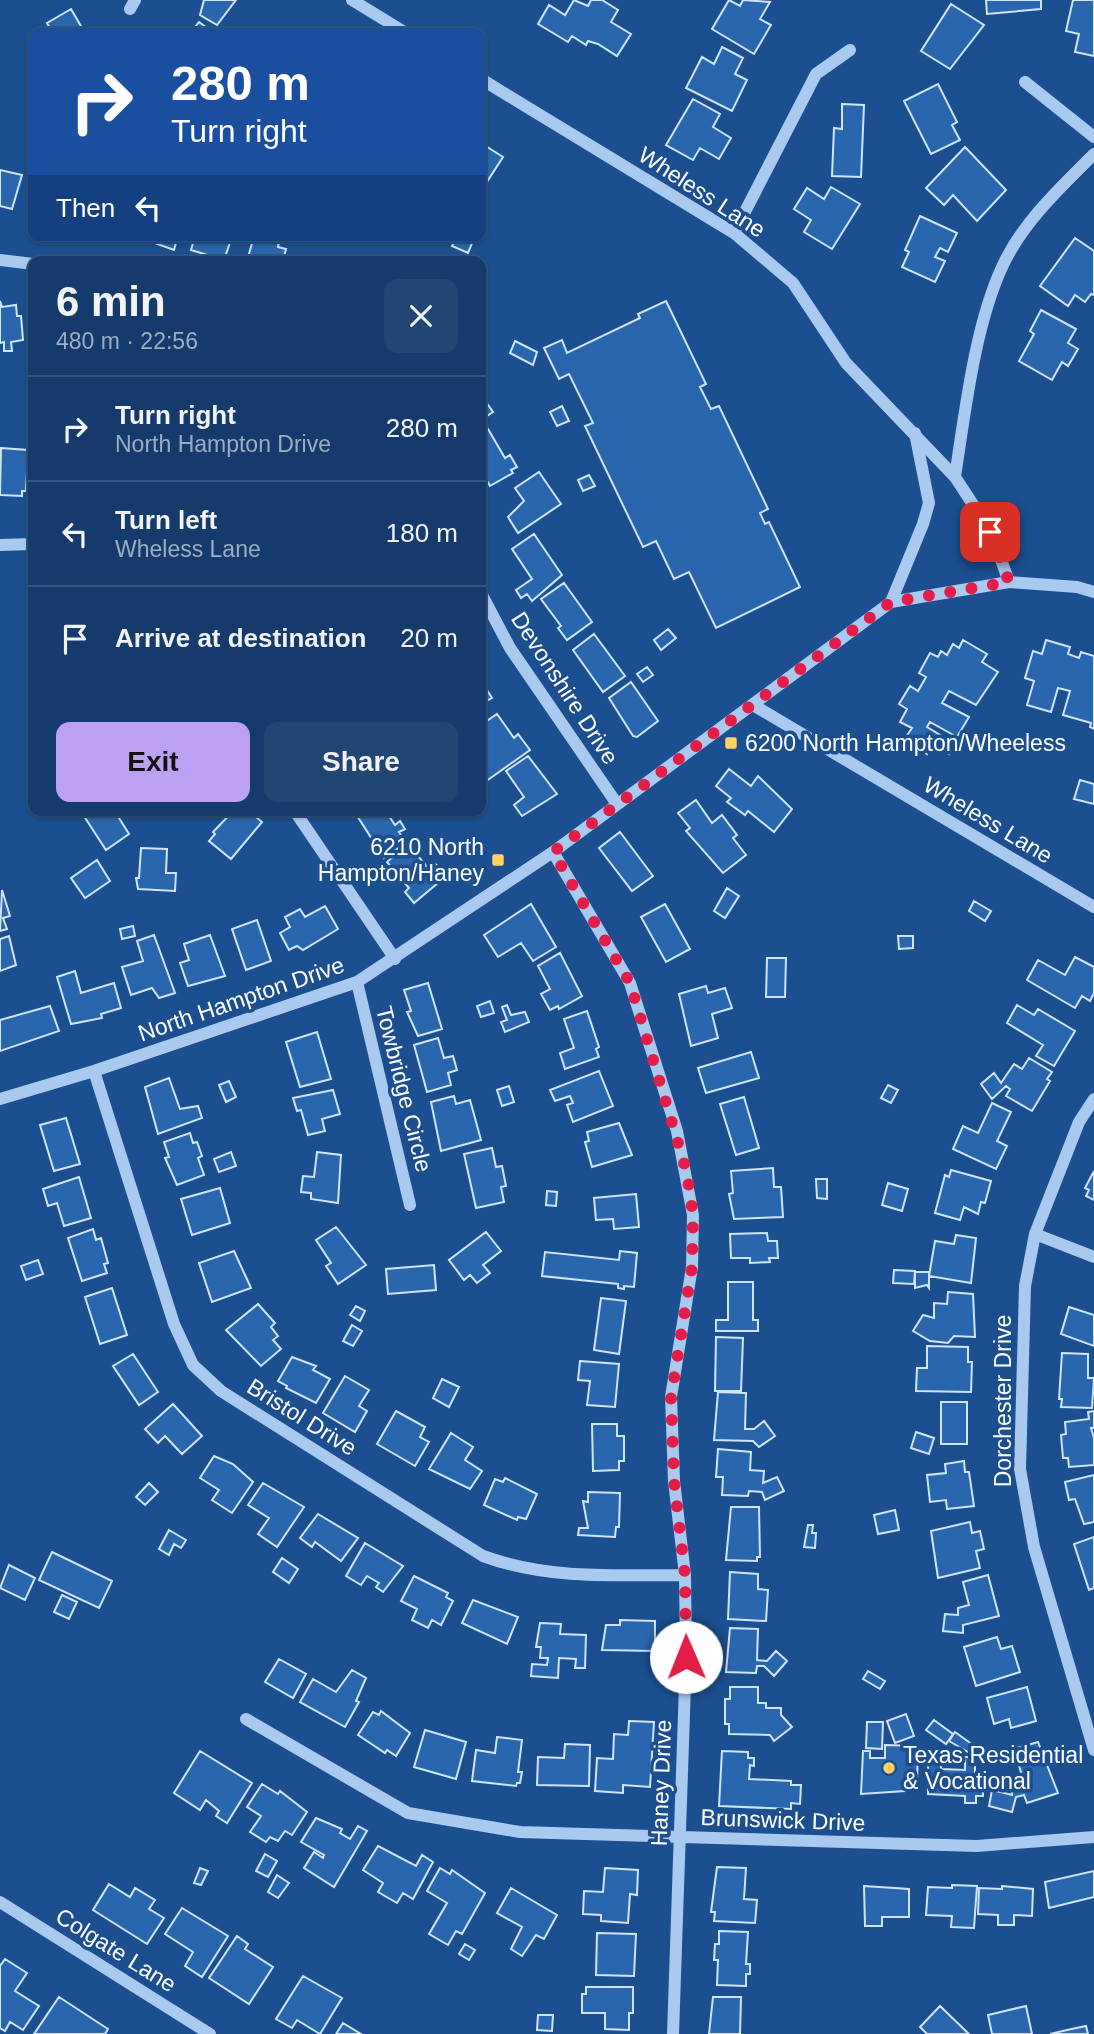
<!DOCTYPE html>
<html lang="en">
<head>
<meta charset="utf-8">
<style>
	body { margin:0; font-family:Helvetica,sans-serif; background:#214673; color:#f1f3f6; height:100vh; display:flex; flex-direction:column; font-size:26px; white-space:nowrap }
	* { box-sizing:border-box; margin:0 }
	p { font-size:23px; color:#9dadc1 }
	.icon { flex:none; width:38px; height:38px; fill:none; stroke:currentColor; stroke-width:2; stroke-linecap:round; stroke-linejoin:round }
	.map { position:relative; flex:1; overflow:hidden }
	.drawer { position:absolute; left:28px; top:256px; width:458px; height:560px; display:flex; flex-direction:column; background:#143b6b; border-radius:14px; box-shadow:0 2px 5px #0004,0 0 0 2px #33557e }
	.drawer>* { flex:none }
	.top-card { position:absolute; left:28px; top:28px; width:458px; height:214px; border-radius:14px; box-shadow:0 2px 5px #0004,0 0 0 2px #33557e; background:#1a4fa0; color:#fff; overflow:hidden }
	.pin { position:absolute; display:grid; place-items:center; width:60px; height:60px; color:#fff; margin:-30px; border-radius:14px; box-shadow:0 4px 10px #0006 }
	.me { position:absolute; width:77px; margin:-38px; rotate:359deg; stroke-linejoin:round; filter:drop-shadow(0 0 5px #0008) }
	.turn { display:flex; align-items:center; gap:24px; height:147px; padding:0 28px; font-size:32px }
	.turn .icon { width:91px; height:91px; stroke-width:2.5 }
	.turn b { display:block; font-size:49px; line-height:60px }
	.then { display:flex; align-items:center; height:66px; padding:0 28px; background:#0003; gap:14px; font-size:26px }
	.round { display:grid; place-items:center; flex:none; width:74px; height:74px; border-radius:14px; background:#214673 }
	.head { display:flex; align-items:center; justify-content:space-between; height:119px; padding:0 28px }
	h1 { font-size:42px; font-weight:600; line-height:52px }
	.button { display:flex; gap:14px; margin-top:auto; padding:14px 28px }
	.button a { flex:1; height:80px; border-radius:14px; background:#bca0f2; color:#111; font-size:28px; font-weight:600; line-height:80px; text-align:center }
	.button a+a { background:#214673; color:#f1f3f6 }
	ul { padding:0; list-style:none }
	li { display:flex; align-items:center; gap:21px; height:105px; padding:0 28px; border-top:2px solid #33557e }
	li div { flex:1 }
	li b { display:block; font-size:26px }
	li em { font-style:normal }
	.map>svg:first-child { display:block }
</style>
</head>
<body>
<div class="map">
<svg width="1094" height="2034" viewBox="0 0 1094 2034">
	<rect width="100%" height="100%" fill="#1b4f8f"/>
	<!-- building -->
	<path fill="#2a66ad" stroke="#cfe3fa" stroke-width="2" d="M204,0H236L217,25L200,15Z
		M574,0L588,6L591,0H602L618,10L611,22L631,34L617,56L598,44L588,41L586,45L572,36L568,42L538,24L549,5L565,15Z
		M729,0L740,6L743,0L770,2L760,19L771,25L754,54L712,29Z
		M986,0H1041V9L987,14Z
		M1073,0H1094V56L1075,52L1079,34L1066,31Z
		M951,4L984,25L950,69L921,51Z
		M71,9L85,33H53L47,23Z
		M199,22L214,33H190Z
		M722,47L743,58L735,74L747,80L732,111L686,88L702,57L714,64Z
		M938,84L957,122L952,125L960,140L931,154L904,101Z
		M693,99L720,114L713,127L731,138L719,159L700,148L693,160L666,145Z
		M842,104L864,105L861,177L832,176L834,128L842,129Z
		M481,143L503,157L481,191Z
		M965,147L1006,190L977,221L953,195L944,205L926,188Z
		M0,170L22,175L12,209L0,206Z
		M831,187L860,204L832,249L804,232L811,220L794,209L807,188L824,199Z
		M920,216L957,233L948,252L940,248L935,257L945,261L935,282L902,267L909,252L905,250Z
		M135,236H178L174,250Z
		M195,236L232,237L224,260L191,250Z
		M254,236H280L278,247L286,249L283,261H247Z
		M457,236H475L468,253L452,246Z
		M1075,238L1094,251V295L1091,294L1085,302L1075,295L1068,306L1040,286Z
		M0,301L2,307L16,305L17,316H21L23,340L11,342L12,351H4V342L0,343Z
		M666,301L706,384L700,387L711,409L719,406L768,509L760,513L765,524L769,522L800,587L716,628L689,572L674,579L656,541L643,547L585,426L593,423L569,374L559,379L544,348L562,340L567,353L640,318L638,314Z
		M1041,310L1076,329L1068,343L1078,349L1068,366L1062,362L1052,380L1019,361L1034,334L1030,331Z
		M515,341L537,352L533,365L510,353Z
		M481,395L493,412L481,420Z
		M562,406L569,421L557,426L550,412Z
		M488,429L505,458L510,455L517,467L511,470L513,473L490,486L481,470V432Z
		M1,448L28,450L26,491H22V496L0,495Z
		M539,472L561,504L518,533L508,517L524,501L515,488Z
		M589,475L595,486L583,491L578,480Z
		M534,534L562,575L532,601L527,594L521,598L516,590L532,579L512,549Z
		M564,583L592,622L567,640L558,628L561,626L541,599Z
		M668,629L676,638L661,650L654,640Z
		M594,634L625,676L603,692L573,650Z
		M963,640L987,654L982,662L998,672L976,705L949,691L942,703L969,717L957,737L930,722L927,727L955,744L949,754L933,744L927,754L904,740L912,728L900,722L907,709L899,704L910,686L918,691L926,677L919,673L930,653L938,657L941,651L947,655L953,644L959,648Z
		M1046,640L1070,647L1068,654L1079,658L1081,652L1094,656V729L1090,727L1091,723L1063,715L1070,691L1058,688L1051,712L1027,705L1034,681L1025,678L1033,651L1042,654Z
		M647,667L653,675L643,682L637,674Z
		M481,681L492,698L481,704Z
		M631,682L658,721L637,737L633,736L609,698Z
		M497,714L514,738L518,734L530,750L485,782L481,777V750L485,747L481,742V725Z
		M528,756L557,794L522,816L514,805L524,797L506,771Z
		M729,769L751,786L758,776L792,809L774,832L748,811L745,815L727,802L731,798L716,786Z
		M1080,780L1094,784V804L1074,799Z
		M696,800L712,823L722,815L737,835L733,838L746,855L723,873L686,831L690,828L678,813Z
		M80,810H114L129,834L106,850Z
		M234,810H248L262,822L231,859L209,841L215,834L213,832Z
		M363,810H385L395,825L400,821L405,829L399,832L406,843L384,858L356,814Z
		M620,832L653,876L632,891L599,848Z
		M408,844L428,868L434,863L442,869L440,871L445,877L414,903L405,892L409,888L387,862Z
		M141,848L167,849L166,873H176L175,891L138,889L136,878H139Z
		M97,860L110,881L85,898L71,878Z
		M727,888L739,896L725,918L714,911Z
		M2,890L10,916L3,918L7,929L0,931Z
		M974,901L991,911L985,921L969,911Z
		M531,904L556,947L533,961L521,943L498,957L484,935Z
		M665,904L690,949L666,962L641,917Z
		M325,906L338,929L303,950L297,946L289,950L280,933L290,927L285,917L300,909L305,917Z
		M257,920L271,961L246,970L232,929Z
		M133,926L135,936L122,939L120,929Z
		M154,935L175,993L159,998L152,988L131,995L122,967L143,961L137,941Z
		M210,935L225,976L188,986L180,963L189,960L184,944Z
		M9,936L16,965L0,971V939Z
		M898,936H913V948L899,949Z
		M560,953L582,996L559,1009L558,1006L550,1010L541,994L550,989L538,966Z
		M1075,957L1094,967V993L1090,1001L1082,996L1075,1008L1027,980L1038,960L1065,975Z
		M767,958H786L785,997H766Z
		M75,971L81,993L114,983L121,1008L101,1014L102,1018L71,1024L57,977Z
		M428,983L442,1029L418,1036L407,1012L411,1011L404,990Z
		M706,986L708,993L725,988L732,1008L712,1014L718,1038L691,1046L679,994Z
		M490,1001L494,1013L481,1017L477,1006Z
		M507,1005L511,1015L525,1012L529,1022L505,1032L501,1022L507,1020L502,1007Z
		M1017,1005L1034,1015L1038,1009L1075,1031L1054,1066L1036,1056L1043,1045L1007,1023Z
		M50,1006L59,1031L0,1051V1020Z
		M587,1011L599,1047L596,1049L599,1057L565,1069L560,1053L574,1048L564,1019Z
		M317,1032L331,1079L300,1087L286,1042Z
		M438,1038L444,1058L453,1056L457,1070L448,1073L451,1085L427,1092L414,1045Z
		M751,1052L759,1078L706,1093L698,1068Z
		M1029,1058L1052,1072L1047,1079L1050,1081L1032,1111L1006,1096L1010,1089L1006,1086L992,1099L981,1084L994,1073L1001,1083L1014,1064L1022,1069Z
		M599,1071L613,1106L573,1122L567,1105L573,1103L570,1096L555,1101L550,1090Z
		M169,1078L180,1109L198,1106L202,1118L158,1134L145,1087Z
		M229,1081L236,1097L226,1102L219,1085Z
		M888,1085L898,1090L891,1103L881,1098Z
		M509,1086L514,1102L502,1106L497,1090Z
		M333,1090L340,1114L322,1119L325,1131L308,1135L301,1110L297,1111L293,1098Z
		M454,1096L456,1104L470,1100L481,1140L441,1151L431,1102Z
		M744,1097L759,1148L736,1155L720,1104Z
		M992,1103L1011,1112L997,1141L1007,1146L996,1169L953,1149L963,1126L978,1133Z
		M66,1118L80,1164L54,1171L40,1125Z
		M619,1123L632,1155L592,1167L585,1142L589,1141L587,1132Z
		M190,1133L193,1143L197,1142L202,1156L198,1158L204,1175L177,1185L165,1158L169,1157L164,1142Z
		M492,1148L496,1167L502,1166L506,1186L501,1187L504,1202L476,1208L464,1154Z
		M231,1152L236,1166L219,1172L214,1159Z
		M317,1152L341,1155L338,1203L311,1199V1193L301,1192L303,1176L314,1177Z
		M773,1168L774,1187H781L783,1217L734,1219L729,1194L733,1193L731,1171Z
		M951,1170L991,1181L985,1203L981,1202L978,1214L964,1207L960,1220L935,1213L945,1175L949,1177Z
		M1094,1171V1200L1086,1196L1089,1190L1085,1188Z
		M79,1177L91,1218L64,1226L57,1203L48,1206L43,1189Z
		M816,1179H827V1199L817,1198Z
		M888,1183L908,1189L902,1211L882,1205Z
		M220,1188L230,1223L192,1235L181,1199Z
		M547,1191L557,1192L556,1206L546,1205Z
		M636,1194L639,1227L614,1229L613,1219L596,1220L594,1198Z
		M336,1227L366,1265L338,1284L326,1266L331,1263L316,1240Z
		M93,1229L96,1240L101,1238L108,1263L104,1264L107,1273L82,1281L68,1238Z
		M486,1232L501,1251L483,1265L490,1273L477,1283L470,1275L464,1280L449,1260Z
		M767,1233L768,1241H777L778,1258H769L770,1262L750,1263V1258H731L730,1234Z
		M956,1235L976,1238L971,1283L929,1276L935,1241L954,1244Z
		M234,1251L251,1288L212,1302L199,1263Z
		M620,1251L637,1253L634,1287L624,1286V1289L618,1288V1284L542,1276L545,1252L619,1260Z
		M38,1260L43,1274L26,1280L21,1266Z
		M434,1265L436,1290L388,1294L386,1269Z
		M894,1270L915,1271L914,1284L893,1283Z
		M915,1272H929V1288L927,1285L915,1288Z
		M728,1282H753V1320H758V1331H716V1320H728Z
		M112,1288L127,1335L100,1344L85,1297Z
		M948,1292L973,1294L975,1337L954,1336L948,1343L930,1341L913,1331L923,1315L934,1318V1303L947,1304Z
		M601,1298L626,1301L619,1354L594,1350Z
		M258,1304L275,1323L271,1327L278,1336L273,1340L281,1349L261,1366L226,1330Z
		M356,1306L365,1311L360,1321L350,1315Z
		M1069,1307L1094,1315V1346L1061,1334Z
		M352,1325L362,1331L353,1346L343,1341Z
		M716,1337L743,1338L741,1391H715Z
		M927,1346L968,1347V1362H972L971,1392L916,1391L917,1368H927Z
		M1062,1353L1088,1354V1378H1094L1092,1408L1061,1407L1062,1399H1059Z
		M133,1354L158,1392L139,1405L113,1366Z
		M292,1357L316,1366L313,1370L330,1379L316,1403L286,1388L287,1386L278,1381Z
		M580,1361L619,1364L615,1407L587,1405L590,1381L578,1380Z
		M345,1376L369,1390L359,1406L367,1411L355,1432L323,1413Z
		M442,1379L459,1387L449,1407L433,1398Z
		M718,1392L746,1393L745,1429H754L764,1421L775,1436L759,1447L753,1441L714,1440Z
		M941,1402H967V1444H941Z
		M173,1404L202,1436L182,1454L165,1436L158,1443L145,1429Z
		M396,1411L425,1427L420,1437L429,1442L415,1466L377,1444Z
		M1094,1411V1428H1091L1094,1438V1465L1069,1467L1068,1458H1063L1061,1435L1066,1434L1065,1422L1089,1419L1088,1412Z
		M592,1424H617V1436H624V1461H619V1470L593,1471Z
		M916,1432L934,1438L929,1454L911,1448Z
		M451,1433L473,1447L465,1460L482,1471L470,1489L429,1469Z
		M718,1449L751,1452L750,1470L764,1471L763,1483L777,1477L784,1491L765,1500L762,1492L749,1491L748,1496L722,1495L723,1477H716Z
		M214,1456L233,1464L253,1482L232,1513L212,1500L219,1490L200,1478Z
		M964,1461L965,1472H969L974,1506L947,1509L946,1500L930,1502L927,1475L946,1473L945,1464Z
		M1094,1475V1522L1084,1524L1075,1499L1069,1500L1065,1482Z
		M505,1478L537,1494L526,1519L518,1517L517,1520L484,1505L495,1479L503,1482Z
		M149,1483L158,1492L145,1505L136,1497Z
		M263,1483L304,1507L277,1547L258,1534L269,1518L248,1505Z
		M588,1492L620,1493L619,1527H616L615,1537L578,1535L579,1528H588L583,1501L588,1502Z
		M731,1507H759L760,1557H757V1561L726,1560Z
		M895,1510L899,1530L878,1534L874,1515Z
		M318,1514L358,1538L341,1561L315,1542L312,1547L300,1538Z
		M970,1522L972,1533L980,1531L984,1549L976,1551L980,1568L938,1578L931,1531Z
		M808,1525H813L812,1533H816L815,1548L804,1547Z
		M169,1530L186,1540L181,1548L174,1544L169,1555L159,1549Z
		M1094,1537V1588L1089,1590L1074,1544Z
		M365,1543L403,1566L383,1592L376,1587L379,1583L367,1576L361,1585L346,1576Z
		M52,1552L112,1581L99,1608L39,1580Z
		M282,1558L298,1569L289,1583L273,1572Z
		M9,1565L35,1578L25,1600L0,1588Z
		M730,1572L758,1574V1589L768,1590L766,1621L728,1619Z
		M988,1575L999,1616L963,1625V1633L943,1631L945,1614L958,1615V1608L969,1605L963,1582Z
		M414,1576L448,1593L446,1597L453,1601L441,1625L432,1620L428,1628L412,1620L417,1609L401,1601Z
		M62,1595L77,1602L69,1619L54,1612Z
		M473,1600L518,1617L507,1644L462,1623Z
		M620,1620L655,1621V1651L602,1650L606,1625H620Z
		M540,1623L561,1624L560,1634L586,1635L585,1668H575L576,1659L559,1658L558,1678L531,1676L532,1664L547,1665L548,1658H540L541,1647H536Z
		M730,1628L758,1629L757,1660L767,1661L776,1651L787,1661L774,1676L764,1666H757L756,1673L726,1672Z
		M997,1637L1001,1649L1012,1646L1020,1672L976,1686L964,1647Z
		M279,1659L306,1674L293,1698L265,1682Z
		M352,1670L366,1678L356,1701L359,1702L345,1727L300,1702L313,1679L336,1692Z
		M868,1671L885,1681L880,1689L863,1679Z
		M730,1687H758V1703H766V1708H781V1715L792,1727L774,1741L770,1735L729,1734V1724H725V1699H730Z
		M1027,1687L1036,1721L1011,1728L1009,1719L994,1724L987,1698Z
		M381,1711L410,1733L396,1756L387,1750L385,1753L358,1735L373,1712L379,1715Z
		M906,1714L914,1736L895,1743L887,1721Z
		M934,1720L953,1734L946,1744L926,1730Z
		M629,1721L654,1722L650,1787L623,1785V1793L595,1791L597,1758L613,1759L614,1734L628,1735Z
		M867,1722H883L882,1749L866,1748Z
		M425,1730L466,1742L456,1779L414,1767Z
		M955,1732L973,1745L968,1752L949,1741Z
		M497,1737L522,1740L518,1772H522L520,1783H517L516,1786L472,1781L476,1750L495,1753Z
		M1038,1742L1058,1793L1027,1803L1024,1795L1016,1797L1012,1812L989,1806L992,1790L1012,1795L1011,1783L1023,1779L1014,1749Z
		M565,1744L590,1745L589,1786L537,1785L538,1757L564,1758Z
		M885,1745L918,1746L917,1785H905V1791L861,1794L863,1751H870V1758H885Z
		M200,1751L252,1783L227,1823L216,1816L219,1811L206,1800L200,1810L174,1793Z
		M722,1751L748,1752V1758H754V1766L750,1765L749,1779L791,1781V1785H801L800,1804L791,1803V1809L719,1806Z
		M928,1757H941V1769L965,1770V1757H975V1779L983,1780V1796H976V1803H965V1796L928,1794Z
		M262,1784L278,1794L280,1791L307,1812L292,1835L285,1831L278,1841L270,1837L266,1842L250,1832L261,1816L247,1807Z
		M316,1818L342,1829L340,1833L350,1839L358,1826L367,1831L334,1887L304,1868L314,1852L323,1858L324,1855L301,1842Z
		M378,1846L416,1866L422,1855L433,1862L413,1899L403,1893L397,1903L378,1892L383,1883L363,1870Z
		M265,1854L277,1861L268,1877L256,1871Z
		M717,1867L746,1868L744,1899L757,1900L755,1923L714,1921L715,1912H711Z
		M200,1868L208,1871L201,1885L194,1883Z
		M440,1868L450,1874L452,1870L485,1893L462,1934L456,1931L448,1945L429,1934L447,1903L427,1891Z
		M605,1868L638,1870L637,1895L630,1894L628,1923L601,1921V1915L583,1914L584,1891L603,1892Z
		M1094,1871V1897L1049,1908L1045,1882Z
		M277,1875L289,1883L278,1898L268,1892Z
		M109,1884L130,1897L135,1888L155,1900L149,1909L164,1918L147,1944L93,1910Z
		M952,1885L977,1886L974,1928L951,1927L952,1916L926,1915L928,1887L952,1888Z
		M864,1886L909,1889V1917H882V1926H865Z
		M1002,1886L1033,1889L1032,1916L1014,1915V1925H998V1915L978,1914L979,1888L1002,1889Z
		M511,1888L557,1915L544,1939L536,1935L522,1956L511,1949L522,1927L497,1913Z
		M182,1908L228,1936L202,1977L185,1966L193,1952L165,1934Z
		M719,1931L748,1932L746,1964H750V1974H746V1986L717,1985L718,1960H714L715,1944H719Z
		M597,1933L636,1934L634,1976L596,1975Z
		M237,1936L248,1944L245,1949L273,1967L249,2004L209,1978Z
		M465,1944L475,1950L469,1960L459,1954Z
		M5,1959L27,1973L15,1991L39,2006L23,2030L10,2022L5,2031L0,2028V1966Z
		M303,1976L342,1998L320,2034L297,2020L292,2028L276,2019Z
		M586,1987H633V2013H629V2030L605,2029V2013H582V1994H586Z
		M59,1997L108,2029L105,2034H34Z
		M713,1997H741L740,2034H709Z
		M940,2006L969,2034H927L920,2027Z
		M1026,2006L1032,2034H992L988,2015Z
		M538,2015H553L552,2031L537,2030Z
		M343,2023L361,2034H336Z
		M1086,2026L1088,2034H1050L1067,2030Z"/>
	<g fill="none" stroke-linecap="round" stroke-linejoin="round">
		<!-- minor -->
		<path stroke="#a9c9ee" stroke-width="12" d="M352,0L406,33
			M130,9L135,0
			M481,79L734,233L793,283L846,363L955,477L991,532L1009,582
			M1025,82L1094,137
			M734,233L816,74L850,50
			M0,260L33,264
			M955,477C965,412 975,324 1003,265C1023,222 1061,187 1094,154
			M0,545L33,544
			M481,593L510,648L617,804
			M891,602L923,524L929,503L915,433
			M753,705L1094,907
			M294,810L395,959
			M553,852L630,983L677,1131L693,1215L692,1267L671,1397L674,1481L685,1575L686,1656L673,2034
			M357,982L410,1205
			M94,1071L174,1324L193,1365L221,1391L483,1556C548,1580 616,1575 685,1575
			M0,1099L94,1071L357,982L553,852L891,602L1009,582L1077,587L1094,592
			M1094,1099L1079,1122L1035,1234L1025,1286L1020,1469L1034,1547L1094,1750
			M1035,1234L1094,1257
			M246,1719L408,1813L520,1832L977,1846L1094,1837
			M0,1902L210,2034"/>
	</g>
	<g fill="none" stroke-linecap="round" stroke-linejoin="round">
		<!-- route -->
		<path stroke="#e11d48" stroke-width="12" stroke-dasharray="0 21.6" d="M686,1657L685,1575L674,1481L671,1397L692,1267L693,1215L687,1173L630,983L553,852L891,602L1009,582L990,532"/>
	</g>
	<!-- markers -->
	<g fill="#ffd166" stroke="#1b4f8f" stroke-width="2.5">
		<rect x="724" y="736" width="14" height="14" rx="3.5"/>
		<rect x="491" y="853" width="14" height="14" rx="3.5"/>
		<circle cx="889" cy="1768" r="7"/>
	</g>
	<g text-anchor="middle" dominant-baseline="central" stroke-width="7" stroke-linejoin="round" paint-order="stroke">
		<!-- street labels -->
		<g font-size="23" fill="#fff" stroke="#1b4f8f">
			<text transform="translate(702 192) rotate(33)">Wheless Lane</text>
			<text transform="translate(565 688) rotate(57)">Devonshire Drive</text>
			<text transform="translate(988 820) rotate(31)">Wheless Lane</text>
			<text transform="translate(241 999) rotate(-19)">North Hampton Drive</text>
			<text transform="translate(404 1089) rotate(76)">Towbridge Circle</text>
			<text transform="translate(1003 1401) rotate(-90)">Dorchester Drive</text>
			<text transform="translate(302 1417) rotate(32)">Bristol Drive</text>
			<text transform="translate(661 1783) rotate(-88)">Haney Drive</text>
			<text transform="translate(783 1820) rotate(2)">Brunswick Drive</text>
			<text transform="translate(116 1950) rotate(32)">Colgate Lane</text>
		</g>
		<!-- poi labels -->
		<g font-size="23" fill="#fff" stroke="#1b4f8f" text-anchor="start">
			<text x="745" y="743">6200 North Hampton/Wheeless</text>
			<text x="484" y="847" text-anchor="end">6210 North<tspan x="484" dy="26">Hampton/Haney</tspan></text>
			<text x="903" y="1755">Texas Residential<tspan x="903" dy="26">&amp; Vocational</tspan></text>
		</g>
	</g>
</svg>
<div class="pin" style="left:990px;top:532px;background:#d93025"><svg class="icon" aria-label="arrive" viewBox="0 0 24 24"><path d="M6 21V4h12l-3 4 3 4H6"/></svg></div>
<svg class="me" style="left:686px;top:1657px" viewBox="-20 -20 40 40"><circle r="19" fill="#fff"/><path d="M0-13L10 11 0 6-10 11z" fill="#e11d48"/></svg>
<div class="top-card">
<div class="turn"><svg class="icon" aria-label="right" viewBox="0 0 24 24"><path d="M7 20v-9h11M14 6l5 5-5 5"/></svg><div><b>280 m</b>Turn right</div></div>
<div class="then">Then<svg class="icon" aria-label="left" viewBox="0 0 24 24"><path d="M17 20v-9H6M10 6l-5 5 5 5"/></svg></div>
</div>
<section class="drawer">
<div class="head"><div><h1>6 min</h1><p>480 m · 22:56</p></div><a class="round"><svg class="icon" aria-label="close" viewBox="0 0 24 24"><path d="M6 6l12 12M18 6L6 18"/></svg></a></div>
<ul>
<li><svg class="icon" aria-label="right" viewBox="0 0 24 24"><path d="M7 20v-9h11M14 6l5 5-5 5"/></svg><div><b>Turn right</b><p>North Hampton Drive</p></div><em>280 m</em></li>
<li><svg class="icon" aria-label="left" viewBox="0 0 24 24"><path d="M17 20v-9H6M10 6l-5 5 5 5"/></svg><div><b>Turn left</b><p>Wheless Lane</p></div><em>180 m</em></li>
<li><svg class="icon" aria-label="arrive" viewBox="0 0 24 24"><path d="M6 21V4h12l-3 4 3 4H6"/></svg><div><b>Arrive at destination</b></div><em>20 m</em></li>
</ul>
<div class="button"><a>Exit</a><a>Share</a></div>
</section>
</div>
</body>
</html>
